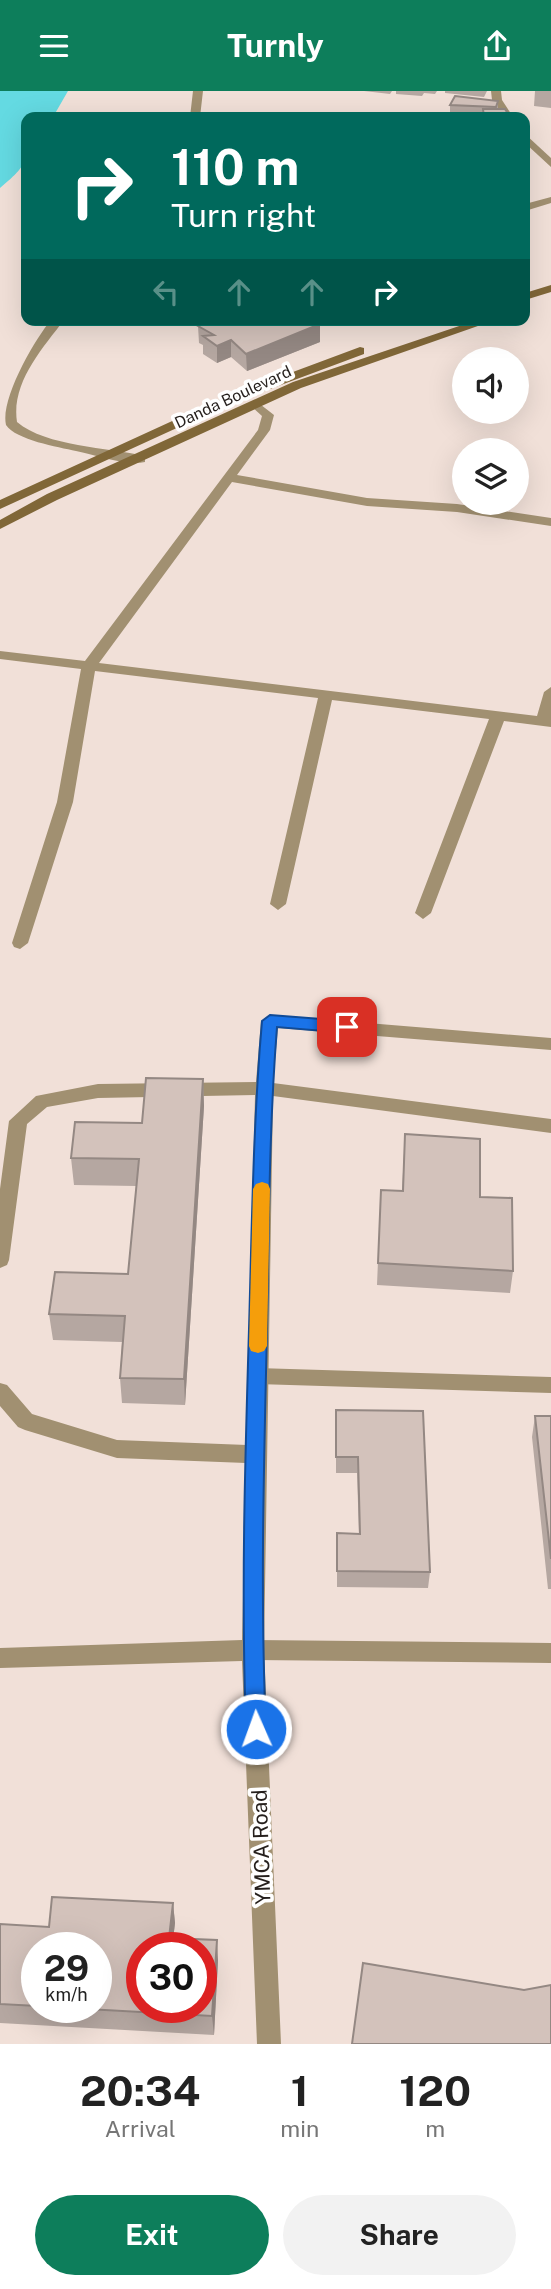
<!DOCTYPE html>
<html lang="en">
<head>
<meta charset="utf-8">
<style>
	body { margin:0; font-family:"Public Sans",sans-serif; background:#f2f2f2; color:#222; height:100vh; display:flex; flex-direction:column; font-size:26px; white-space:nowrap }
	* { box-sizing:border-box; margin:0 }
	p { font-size:23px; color:#767676 }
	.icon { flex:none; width:38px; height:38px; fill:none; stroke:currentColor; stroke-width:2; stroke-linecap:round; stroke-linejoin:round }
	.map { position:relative; height:1953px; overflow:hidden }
	.drawer { display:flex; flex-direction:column; background:#fff; flex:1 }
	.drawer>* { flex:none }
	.banner { position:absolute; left:21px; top:21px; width:509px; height:214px; border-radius:14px; box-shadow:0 7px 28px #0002; background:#00695c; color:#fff; overflow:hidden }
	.buttons { position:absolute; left:452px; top:256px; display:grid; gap:14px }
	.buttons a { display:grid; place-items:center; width:77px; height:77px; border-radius:50%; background:#fff; box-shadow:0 7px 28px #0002; font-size:35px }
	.speed { position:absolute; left:21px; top:1841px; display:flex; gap:14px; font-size:35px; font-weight:700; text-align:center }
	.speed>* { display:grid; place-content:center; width:91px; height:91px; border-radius:50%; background:#fff; box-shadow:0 7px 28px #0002; line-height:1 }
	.speed small { font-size:18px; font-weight:400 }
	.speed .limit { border:10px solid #d22; background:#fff; color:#111 }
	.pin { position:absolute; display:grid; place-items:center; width:60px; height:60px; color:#fff; margin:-30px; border-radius:14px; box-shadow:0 4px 10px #0006 }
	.me { position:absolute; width:77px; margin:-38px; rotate:358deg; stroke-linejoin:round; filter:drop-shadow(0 0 5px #0008) }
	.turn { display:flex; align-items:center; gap:24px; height:147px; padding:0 35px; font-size:32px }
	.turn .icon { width:91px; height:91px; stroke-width:2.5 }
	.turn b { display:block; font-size:49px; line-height:60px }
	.lanes { display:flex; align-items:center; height:66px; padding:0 35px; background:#0003; justify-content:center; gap:35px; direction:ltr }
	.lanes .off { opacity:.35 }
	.eta { display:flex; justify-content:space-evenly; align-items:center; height:119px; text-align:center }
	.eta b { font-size:42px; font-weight:700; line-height:49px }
	.primary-button { display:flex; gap:14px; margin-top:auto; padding:14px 35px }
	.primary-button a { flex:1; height:80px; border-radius:42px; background:#0d7e5b; color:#fff; font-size:28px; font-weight:700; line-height:80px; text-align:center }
	.primary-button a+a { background:#f2f2f2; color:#222 }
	header { display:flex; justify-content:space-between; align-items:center; height:91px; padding:0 35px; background:#0d7e5b; color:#fff; font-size:32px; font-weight:700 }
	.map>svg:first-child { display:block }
</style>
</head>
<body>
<header><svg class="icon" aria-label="menu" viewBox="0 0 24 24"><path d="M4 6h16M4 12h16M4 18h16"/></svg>Turnly<svg class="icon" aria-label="share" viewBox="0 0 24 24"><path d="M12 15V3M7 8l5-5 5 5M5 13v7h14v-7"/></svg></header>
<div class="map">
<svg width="551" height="1953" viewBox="0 0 551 1953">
	<rect width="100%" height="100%" fill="#f1e0d8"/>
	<!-- water -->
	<path fill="#64dae2" d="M0,0H68L53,26H26C26,68 34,69 0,97Z"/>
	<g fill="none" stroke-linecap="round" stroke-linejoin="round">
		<!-- service -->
		<path fill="#a19071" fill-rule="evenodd" d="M257,1277L551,1286V1302L257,1293L250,1291L247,1285L250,1279Z
			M253,1549L551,1552V1572L253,1569L245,1566L242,1559L245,1552Z"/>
		<!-- minor -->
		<path fill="#a19071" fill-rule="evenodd" d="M193,0H203L200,26H190Z
			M491,0H501L502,9L513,26H503L492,9Z
			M525,43L551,67V76L525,52Z
			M551,106V112L525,120V113Z
			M51,229H64C42,258 11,292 17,331C47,356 107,356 145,365V371C125,375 96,364 76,360C58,356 16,349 6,334C0,308 35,248 51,229Z
			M256,310L274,324L270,339L237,384L367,407L457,413L551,427V435L457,421L367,415L232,391L99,572L537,625L544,601L551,596V636L504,630L431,822L423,828L415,822L489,628L332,609L286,813L278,819L270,813L318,607L95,580L73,711L28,852L20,858L14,856L12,852L57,711L81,578L0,568V560L85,570L258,339L262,325L250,314Z
			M270,924L551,947V959L278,937L273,992L551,1028V1042L273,1005L264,1559L281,1953H257L242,1570L0,1577V1557L242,1549L246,1372L117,1367L25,1339L18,1336L0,1315V1292L7,1294L32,1323L117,1349L247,1354L255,1004L98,1007L47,1016L27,1033L9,1169L7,1174L0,1177V1098L9,1030L36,1005L98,993L256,991L261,930Z"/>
		<!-- secondary -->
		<path fill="#806738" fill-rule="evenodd" d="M551,194V201L525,209V202Z
			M477,229H495L301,297L57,409L0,438V429L47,403L293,291Z
			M360,256L364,257V263L227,314L0,418V409L218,309Z"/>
	</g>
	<!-- wall -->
	<path fill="#b5a7a1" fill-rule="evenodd" d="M364,0H392L390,3Z
		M396,0H437L435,3L424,2L422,5L396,3Z
		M445,0H487L484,6L445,2Z
		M535,0H551V17L534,15Z
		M498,10V18L510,26H450V14Z
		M198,235L320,251L247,280L231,266L217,272L203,263V254L199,252Z
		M203,988L204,1015L185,1314L122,1312L120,1287L122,1251L53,1249L49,1223L128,1183L136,1095L74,1094L71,1067L142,1032Z
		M405,1043L480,1106L513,1180L510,1202L377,1194L380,1121L402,1100Z
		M336,1319L430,1481L428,1497L337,1496V1442L359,1443L357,1382H336Z
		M535,1325H551V1498H548L532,1346Z
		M173,1812L175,1832L173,1848L218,1869L214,1944L0,1932V1833L49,1836ZM37,1857L96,1916H37Z"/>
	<!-- shaded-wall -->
	<path fill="#948883" d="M320,233V251L247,280L246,263Z
		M231,249V266L217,272V255Z
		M203,988L204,1015L185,1314L184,1288Z
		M173,1812L175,1832L172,1857L169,1847Z
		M217,1849L218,1869L214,1944L212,1925Z"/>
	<!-- building -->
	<path fill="#d3c2bb" stroke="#948883" stroke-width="2" fill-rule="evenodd" d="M455,5L498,10L496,16L450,14Z
		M483,18H505L510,26H484Z
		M214,229H313L320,233L246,263L231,249L217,255L203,245L214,244L198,235Z
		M146,987L203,988L184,1288L120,1287L125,1225L49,1223L55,1181L128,1183L139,1068L71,1067L75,1031L142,1032Z
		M405,1043L480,1048V1106L512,1107L513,1180L378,1172L381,1099L403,1100Z
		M336,1319L423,1320L430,1481L337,1480V1442L360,1443L358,1366H336Z
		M535,1325H551V1468Z
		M52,1806L173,1812L169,1847L217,1849L212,1925L51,1916H96V1857H37V1915L0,1913V1833L49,1836ZM142,1857H201V1916H142Z
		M363,1872L524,1899L551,1894V1953H352Z"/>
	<!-- route -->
	<path fill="#1a73e8" stroke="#114b97" stroke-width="2" d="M270,924L347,930L355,936L347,942L277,936C269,1037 269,1138 267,1239C264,1372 260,1505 266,1638L263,1645L256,1648L249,1645L246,1638C241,1505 245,1371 249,1238C252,1135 253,1032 262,930Z"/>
	<!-- slow -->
	<path fill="#f59e0b" d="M262,1091L268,1093L270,1098L267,1255L264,1260L258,1262L251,1260L249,1255L253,1098L256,1093Z"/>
	<g text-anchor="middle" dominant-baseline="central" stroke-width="7" stroke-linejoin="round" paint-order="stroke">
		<!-- far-street labels -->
		<g font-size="16" fill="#251f1c" stroke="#fff">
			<text transform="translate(233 306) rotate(-25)">Danda Boulevard</text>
		</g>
		<!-- near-street labels -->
		<g font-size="21" fill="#251f1c" stroke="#fff">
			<text transform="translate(261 1756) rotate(-92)">YMCA Road</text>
		</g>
	</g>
</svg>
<div class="buttons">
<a><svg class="icon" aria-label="sound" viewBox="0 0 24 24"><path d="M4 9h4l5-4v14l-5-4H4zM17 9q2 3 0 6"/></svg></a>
<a><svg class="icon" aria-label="layers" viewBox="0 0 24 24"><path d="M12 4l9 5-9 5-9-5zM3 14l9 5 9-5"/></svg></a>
</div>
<div class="speed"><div>29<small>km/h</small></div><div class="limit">30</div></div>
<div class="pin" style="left:347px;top:936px;background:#d93025"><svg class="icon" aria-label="arrive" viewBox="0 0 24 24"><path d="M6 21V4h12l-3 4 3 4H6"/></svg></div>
<svg class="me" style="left:256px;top:1638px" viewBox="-20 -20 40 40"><circle r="17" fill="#1a73e8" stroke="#fff" stroke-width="3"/><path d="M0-11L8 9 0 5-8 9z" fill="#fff"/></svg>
<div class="banner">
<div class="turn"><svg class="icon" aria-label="right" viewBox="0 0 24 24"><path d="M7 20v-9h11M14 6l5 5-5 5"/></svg><div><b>110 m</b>Turn right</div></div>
<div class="lanes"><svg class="icon off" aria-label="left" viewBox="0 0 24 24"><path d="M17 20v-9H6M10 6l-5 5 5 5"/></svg><svg class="icon off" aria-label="ahead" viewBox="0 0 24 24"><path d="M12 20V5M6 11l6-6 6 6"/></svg><svg class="icon off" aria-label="ahead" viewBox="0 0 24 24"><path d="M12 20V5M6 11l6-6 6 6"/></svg><svg class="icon" aria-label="right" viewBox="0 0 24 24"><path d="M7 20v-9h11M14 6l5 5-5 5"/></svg></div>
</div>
</div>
<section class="drawer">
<div class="eta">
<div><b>20:34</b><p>Arrival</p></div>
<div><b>1</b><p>min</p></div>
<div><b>120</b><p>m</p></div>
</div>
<div class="primary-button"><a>Exit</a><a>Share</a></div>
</section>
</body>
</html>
